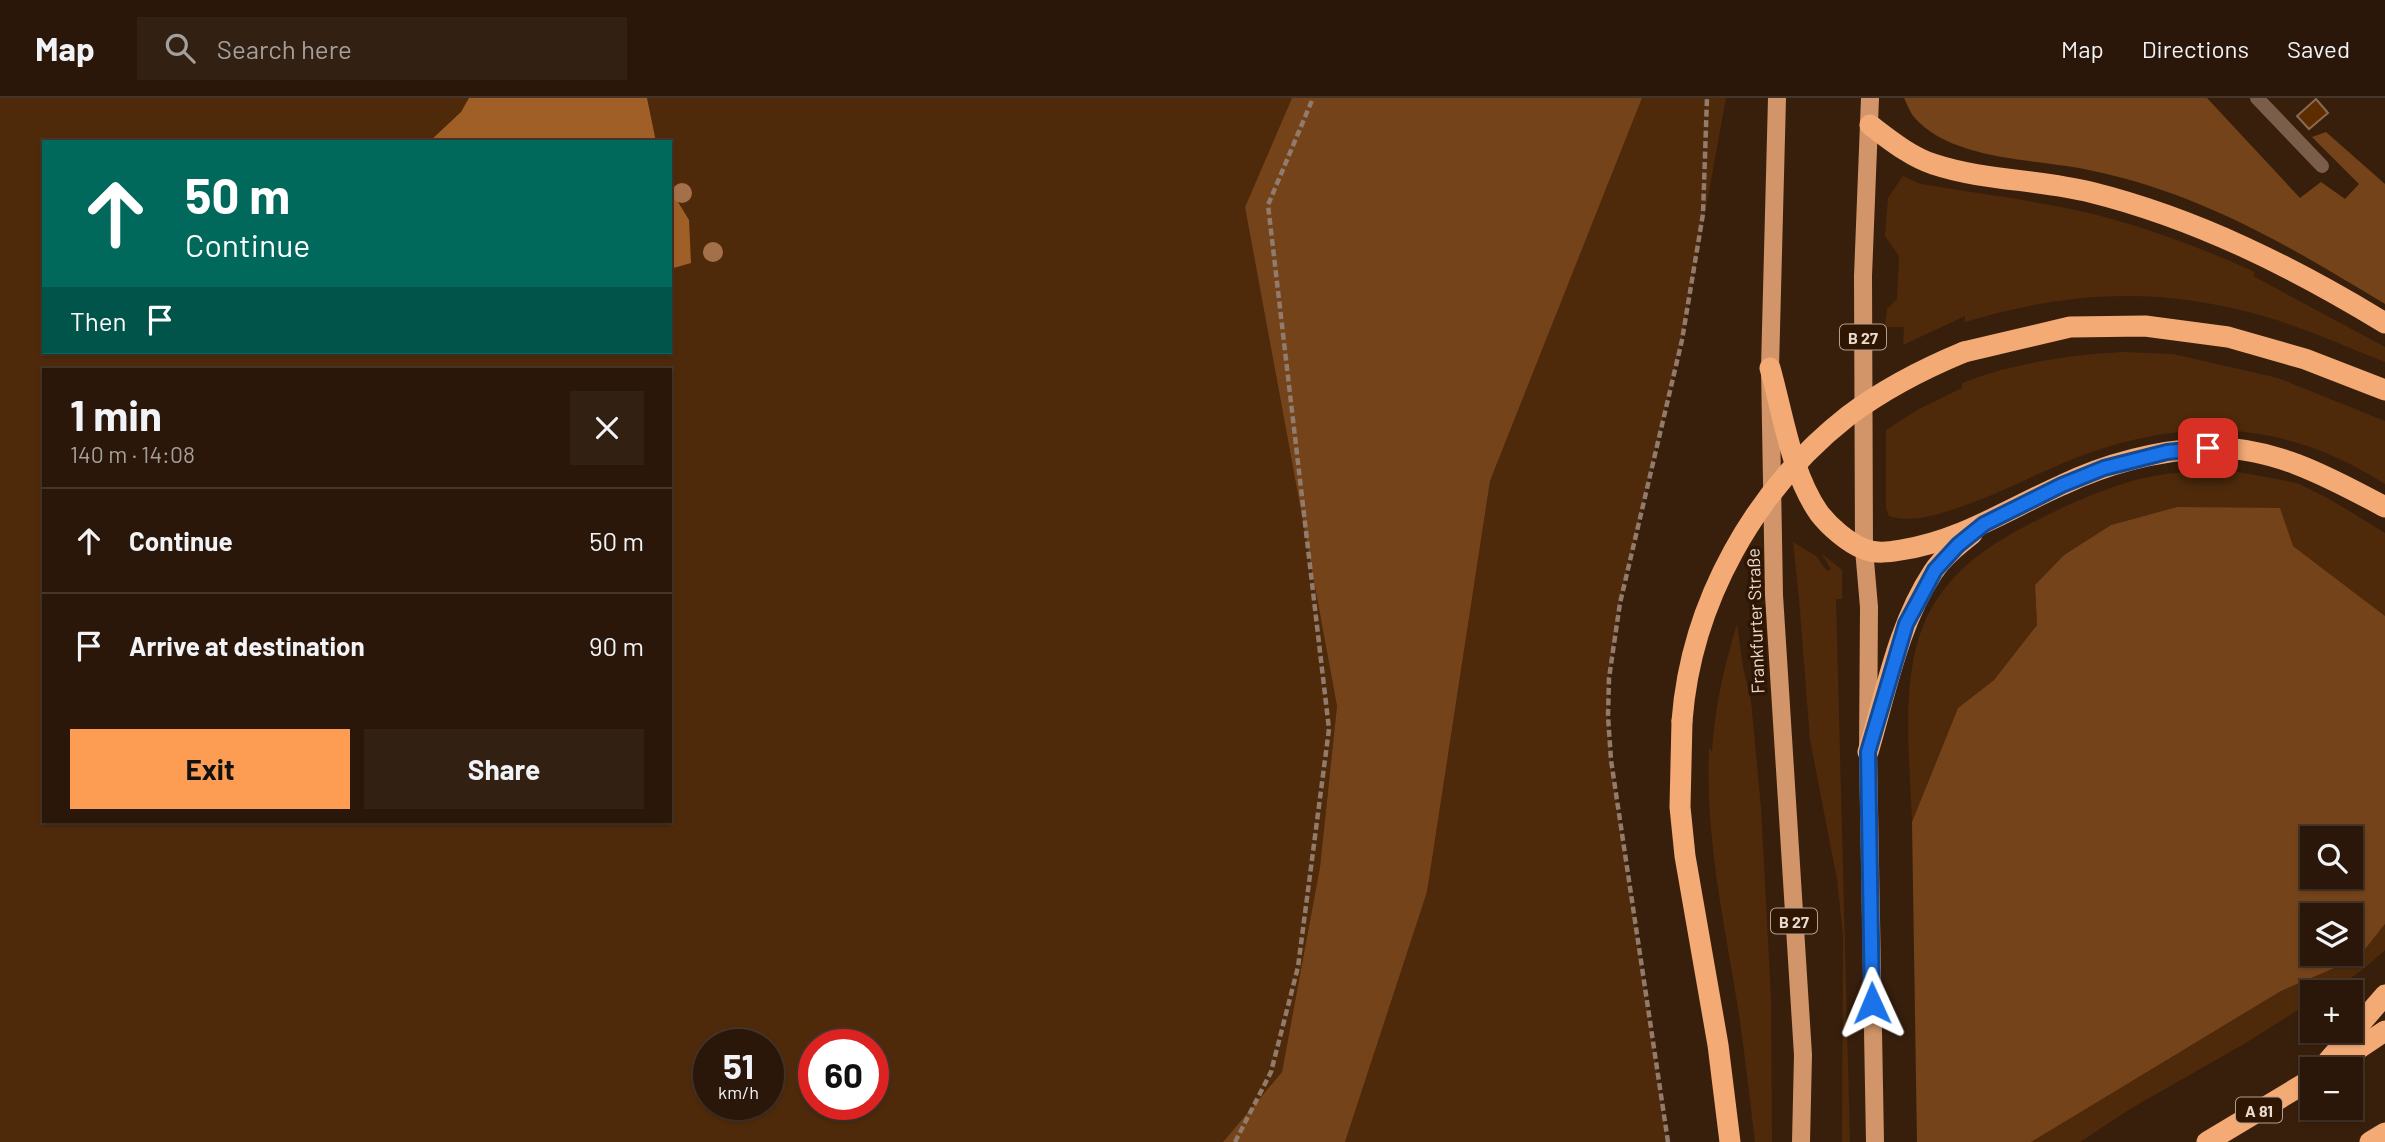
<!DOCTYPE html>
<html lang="en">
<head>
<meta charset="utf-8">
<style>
	body { margin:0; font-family:Barlow,sans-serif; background:#322012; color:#f1f3f6; height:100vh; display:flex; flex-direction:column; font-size:26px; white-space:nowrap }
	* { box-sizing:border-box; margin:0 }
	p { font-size:23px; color:#a59f9c }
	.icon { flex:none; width:38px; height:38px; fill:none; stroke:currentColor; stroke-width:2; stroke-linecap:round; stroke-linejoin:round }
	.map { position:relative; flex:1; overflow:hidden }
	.side { position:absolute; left:42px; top:270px; width:630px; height:455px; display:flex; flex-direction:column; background:#2a1709; border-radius:0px; box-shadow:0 2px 5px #0004,0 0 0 2px #46362a }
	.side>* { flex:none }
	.top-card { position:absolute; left:42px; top:42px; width:630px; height:214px; border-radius:0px; box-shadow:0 2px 5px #0004,0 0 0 2px #46362a; background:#00695c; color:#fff; overflow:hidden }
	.controls { position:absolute; left:2300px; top:728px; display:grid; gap:14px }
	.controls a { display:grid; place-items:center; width:63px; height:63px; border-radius:0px; background:#2a1709; box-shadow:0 2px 5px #0004,0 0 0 2px #46362a; font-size:35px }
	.speed { position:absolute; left:693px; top:931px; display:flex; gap:14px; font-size:35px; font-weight:700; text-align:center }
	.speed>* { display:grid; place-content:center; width:91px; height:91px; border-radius:50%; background:#2a1709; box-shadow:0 2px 5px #0004,0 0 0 2px #46362a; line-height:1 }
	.speed small { font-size:18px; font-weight:400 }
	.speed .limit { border:10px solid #d22; background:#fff; color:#111 }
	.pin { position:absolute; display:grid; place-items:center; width:60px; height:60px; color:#fff; margin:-30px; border-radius:14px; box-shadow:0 4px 10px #0006 }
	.me { position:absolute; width:77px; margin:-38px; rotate:359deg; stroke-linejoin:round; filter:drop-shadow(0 0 5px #0008) }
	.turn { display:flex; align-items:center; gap:24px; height:147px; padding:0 28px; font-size:32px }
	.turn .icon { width:91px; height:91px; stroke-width:2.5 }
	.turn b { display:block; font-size:49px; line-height:60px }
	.then { display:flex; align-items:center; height:66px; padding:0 28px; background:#0003; gap:14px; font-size:26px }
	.round { display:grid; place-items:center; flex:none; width:74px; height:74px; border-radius:0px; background:#322012 }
	.headline { display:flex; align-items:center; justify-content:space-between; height:119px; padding:0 28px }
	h1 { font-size:42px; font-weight:700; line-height:52px }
	.button { display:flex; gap:14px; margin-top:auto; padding:14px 28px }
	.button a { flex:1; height:80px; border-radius:0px; background:#fc9d53; color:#111; font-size:28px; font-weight:700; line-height:80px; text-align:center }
	.button a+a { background:#322012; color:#f1f3f6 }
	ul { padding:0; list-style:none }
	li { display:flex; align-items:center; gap:21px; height:105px; padding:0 28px; border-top:2px solid #46362a }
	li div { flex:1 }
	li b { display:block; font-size:26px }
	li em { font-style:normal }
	header { display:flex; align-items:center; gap:42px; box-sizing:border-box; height:98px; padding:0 35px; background:#2a1709; border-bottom:2px solid #46362a }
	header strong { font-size:33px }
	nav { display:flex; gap:38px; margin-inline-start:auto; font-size:24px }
	.search { width:490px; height:63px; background:#322012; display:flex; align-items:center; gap:18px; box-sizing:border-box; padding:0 24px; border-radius:0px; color:#a59f9c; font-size:26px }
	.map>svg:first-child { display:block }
</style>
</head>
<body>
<header>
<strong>Map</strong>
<div class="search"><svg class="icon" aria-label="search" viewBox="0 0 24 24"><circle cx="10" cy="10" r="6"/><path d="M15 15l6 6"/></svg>Search here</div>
<nav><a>Map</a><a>Directions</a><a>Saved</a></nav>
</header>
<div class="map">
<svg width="2385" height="1044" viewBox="0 0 2385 1044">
	<rect width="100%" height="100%" fill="#381f0c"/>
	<!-- green -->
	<path fill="#4e2a0b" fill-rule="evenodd" d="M0,0H1292L1245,109L1337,608L1320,769L1282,974L1223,1044H0ZM44,44H670V254H44ZM44,271H670V723H44ZM709,947H768V1006H709ZM814,947H873V1006H814Z
		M1642,0H1726L1682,242L1620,505L1609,580L1608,618L1611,662L1668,1044H1345L1427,794L1490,383Z
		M1903,78L1921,86C1980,96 2040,103 2097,117C2151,131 2204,151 2255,174L2253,178L2385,249V264C2347,249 2309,232 2270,220C2163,188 2071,192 1965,224V218L1903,247L1904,229H1885L1887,211L1897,201L1899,158L1885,138L1888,100Z
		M2123,254L2173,256L2278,280L2385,323V386C2290,325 2195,318 2089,355C2054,367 2021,385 1987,399C1960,409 1917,428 1889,418L1886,410V332L1917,312L1962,290V285C2015,265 2067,257 2123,254Z
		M2228,372L2297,385L2331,402L2385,435V518L2293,448L2177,409L2111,427L2064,457L2035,487L2037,527L1994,582L1958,610L1912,724C1910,663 1900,586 1923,528C1934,500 1958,471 1983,454C2021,427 2087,396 2132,383C2164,374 2195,373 2228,372Z
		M1793,444L1816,458L1827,473L1831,471L1821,455L1842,472V501H1836L1850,1044H1842L1843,838L1837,781L1810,642L1799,500Z
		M1737,526L1743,569L1751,603L1761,710L1771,900L1772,1044H1755C1750,1001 1745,959 1739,916C1725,827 1705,741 1709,650L1712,653C1715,609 1724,568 1737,526Z
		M2385,826V852C2365,870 2339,894 2312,894V903L2244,946L2130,1011L2080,1044H2031L2281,893L2358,860Z"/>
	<!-- forest -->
	<path fill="#754319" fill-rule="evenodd" d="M1292,0H1642L1490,383L1427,794L1345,1044H1223L1282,974L1320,769L1337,608L1245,109Z
		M1904,0H2207L2300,100L2321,84L2345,101L2359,86L2312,39L2326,34L2385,86V206C2286,146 2196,92 2079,70C2029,61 1950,61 1914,19C1910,14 1907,6 1904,0Z
		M2177,409L2280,410L2293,448L2385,518V826L2358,860L2281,893L2031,1044H1917L1912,724L1958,610L1994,582L2037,527L2035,487L2064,457L2111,427ZM2312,740H2350V779H2312ZM2312,817H2350V856H2312Z"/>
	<!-- water -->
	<path fill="#a15f28" d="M469,0H647L656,44H429L461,14Z
		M670,91L689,122L691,165L670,171Z"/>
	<!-- building -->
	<path fill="#5d2d00" stroke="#876954" stroke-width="2" d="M2316,1L2328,15L2309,31L2297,18Z"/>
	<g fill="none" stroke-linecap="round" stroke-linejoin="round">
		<!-- path -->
		<path stroke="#907b6c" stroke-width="4.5" stroke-dasharray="7 3.5" stroke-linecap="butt" d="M1235,1044L1271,974L1298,869L1329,631L1268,107L1313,0
			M1668,1044L1611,662L1608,618L1609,580L1620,505L1682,242L1703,116L1707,0"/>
		<!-- service -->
		<path stroke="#7b5e49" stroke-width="14" d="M2257,0L2322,68"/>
		<!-- primary -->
		<path stroke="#d19569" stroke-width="18" d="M1777,0L1770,270L1774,497L1803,957L1801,1044
			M1870,0L1863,178L1864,451L1869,509L1868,654L1875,1044"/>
		<!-- motorway -->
		<path stroke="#f3aa75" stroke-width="21" d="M1870,27C1889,41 1909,58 1933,66C1984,83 2038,81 2090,94C2195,120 2293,169 2385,225
			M1964,254L2070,229L2145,228L2228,239L2305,261L2385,292
			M1770,270C1783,316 1791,375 1819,415C1829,428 1848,445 1864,451C1876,456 1889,454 1901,452C1960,443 2008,411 2062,387C2106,366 2157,353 2206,350C2271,347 2329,379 2385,409
			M1682,623L1680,709L1685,758L1718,947L1730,1044
			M1868,654C1886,594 1898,527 1933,474C1943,459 1958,447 1972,436
			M2334,967L2385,933
			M2321,971L2385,897
			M2207,1044L2312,981
			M2370,1044L2385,1035"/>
		<!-- motorway-bridge -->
		<path stroke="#f3aa75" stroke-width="21" d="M1682,623C1691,504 1755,391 1848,318C1884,291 1923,271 1964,254"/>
	</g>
	<!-- trees -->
	<g fill="#a47049">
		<circle cx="682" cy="95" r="10"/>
		<circle cx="713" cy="154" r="10"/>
	</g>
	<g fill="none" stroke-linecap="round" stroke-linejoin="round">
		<defs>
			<path id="route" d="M1872,905L1868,654L1906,526L1935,472L1958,447L1984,426L2062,387L2104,370L2167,354L2208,350"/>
		</defs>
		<!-- route casing -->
		<use href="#route" stroke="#114b97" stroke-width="18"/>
		<!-- route -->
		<use href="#route" stroke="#1a73e8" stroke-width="12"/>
	</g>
	<g text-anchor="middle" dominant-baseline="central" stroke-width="7" stroke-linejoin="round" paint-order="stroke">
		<!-- shield labels -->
		<g fill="#2e1603" stroke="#b29e90" stroke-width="2">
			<rect x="1840" y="226.5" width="46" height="25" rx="5"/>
			<rect x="1771" y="810.5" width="46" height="25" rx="5"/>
			<rect x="2236" y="999.5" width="46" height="25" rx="5"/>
		</g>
		<g font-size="16" font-weight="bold" fill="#ead9cd">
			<text x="1863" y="239">B 27</text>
			<text x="1794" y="823">B 27</text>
			<text x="2259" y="1012">A 81</text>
		</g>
		<!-- street labels -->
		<g font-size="18" fill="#ead9cd" stroke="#2e1603">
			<text transform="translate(1755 523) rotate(-92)">Frankfurter Straße</text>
		</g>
	</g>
</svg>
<div class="controls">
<a><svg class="icon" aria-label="search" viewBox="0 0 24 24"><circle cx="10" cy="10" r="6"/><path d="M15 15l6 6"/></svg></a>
<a><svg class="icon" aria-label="layers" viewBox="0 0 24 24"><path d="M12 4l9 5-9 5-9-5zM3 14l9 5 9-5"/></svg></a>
<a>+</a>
<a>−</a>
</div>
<div class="speed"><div>51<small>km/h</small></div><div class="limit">60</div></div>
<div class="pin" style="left:2208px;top:350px;background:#d93025"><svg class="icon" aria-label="arrive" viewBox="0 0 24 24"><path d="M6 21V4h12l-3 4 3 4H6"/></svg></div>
<svg class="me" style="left:1872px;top:905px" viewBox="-20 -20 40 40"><path d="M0-17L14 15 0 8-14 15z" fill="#1a73e8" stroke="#fff" stroke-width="4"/></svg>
<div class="top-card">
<div class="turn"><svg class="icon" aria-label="ahead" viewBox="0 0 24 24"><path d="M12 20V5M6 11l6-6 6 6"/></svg><div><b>50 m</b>Continue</div></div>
<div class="then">Then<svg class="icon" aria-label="arrive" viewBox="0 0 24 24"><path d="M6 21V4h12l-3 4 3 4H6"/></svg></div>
</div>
<section class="side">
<div class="headline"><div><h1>1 min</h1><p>140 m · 14:08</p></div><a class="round"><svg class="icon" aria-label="close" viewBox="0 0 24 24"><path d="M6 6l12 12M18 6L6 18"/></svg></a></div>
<ul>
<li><svg class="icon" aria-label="ahead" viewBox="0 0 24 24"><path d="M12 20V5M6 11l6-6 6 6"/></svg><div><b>Continue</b></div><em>50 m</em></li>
<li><svg class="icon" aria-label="arrive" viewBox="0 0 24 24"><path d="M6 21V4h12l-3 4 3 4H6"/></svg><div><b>Arrive at destination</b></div><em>90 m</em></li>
</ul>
<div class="button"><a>Exit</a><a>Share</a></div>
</section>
</div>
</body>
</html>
